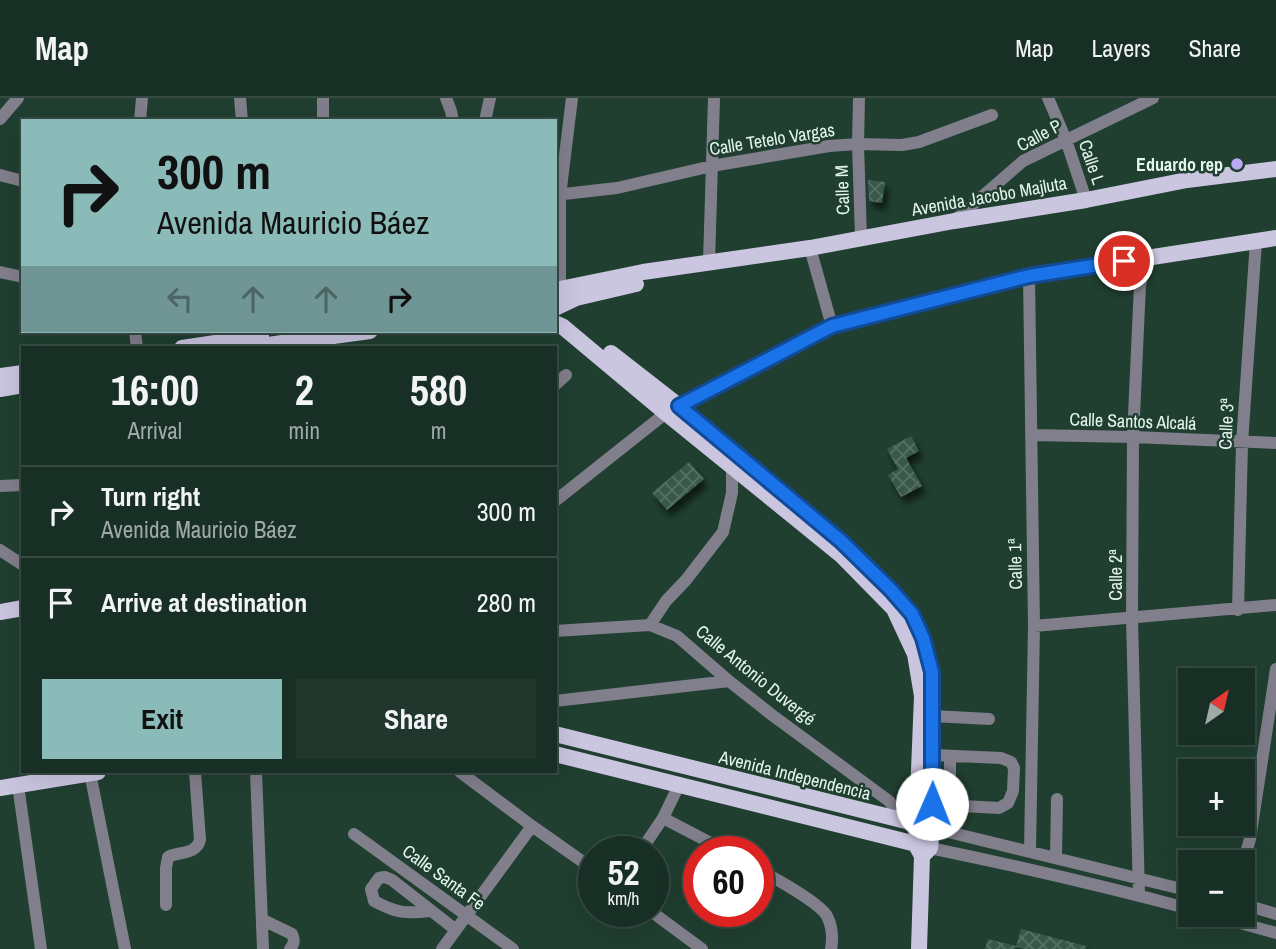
<!DOCTYPE html>
<html lang="en">
<head>
<meta charset="utf-8">
<style>
	body { margin:0; font-family:"Archivo Narrow",sans-serif; background:#21372d; color:#f1f3f6; height:100vh; display:flex; flex-direction:column; font-size:26px; white-space:nowrap }
	* { box-sizing:border-box; margin:0 }
	p { font-size:23px; color:#9fa9a7 }
	.icon { flex:none; width:38px; height:38px; fill:none; stroke:currentColor; stroke-width:2; stroke-linecap:round; stroke-linejoin:round }
	.map { position:relative; flex:1; overflow:hidden }
	.panel { position:absolute; left:21px; top:248px; width:536px; height:427px; display:flex; flex-direction:column; background:#182f25; border-radius:0px; box-shadow:0 7px 28px #0002,0 0 0 2px #364a42 }
	.panel>* { flex:none }
	.guide { position:absolute; left:21px; top:21px; width:536px; height:214px; border-radius:0px; box-shadow:0 7px 28px #0002,0 0 0 2px #364a42; background:#8bbbb9; color:#111; overflow:hidden }
	.needle { width:46px; rotate:34deg }
	.tools { position:absolute; left:1178px; top:570px; display:grid; gap:14px }
	.tools a { display:grid; place-items:center; width:77px; height:77px; border-radius:0px; background:#182f25; box-shadow:0 7px 28px #0002,0 0 0 2px #364a42; font-size:35px }
	.speed { position:absolute; left:578px; top:738px; display:flex; gap:14px; font-size:35px; font-weight:700; text-align:center }
	.speed>* { display:grid; place-content:center; width:91px; height:91px; border-radius:50%; background:#182f25; box-shadow:0 7px 28px #0002,0 0 0 2px #364a42; line-height:1 }
	.speed small { font-size:18px; font-weight:400 }
	.speed .limit { border:10px solid #d22; background:#fff; color:#111 }
	.pin { position:absolute; display:grid; place-items:center; width:60px; height:60px; color:#fff; margin:-30px; border:4px solid #fff; border-radius:50%; box-shadow:0 2px 7px #0007 }
	.me { position:absolute; width:77px; margin:-38px; rotate:1deg; stroke-linejoin:round; filter:drop-shadow(0 0 5px #0008) }
	.turn { display:flex; align-items:center; gap:24px; height:147px; padding:0 21px; font-size:32px }
	.turn .icon { width:91px; height:91px; stroke-width:2.5 }
	.turn b { display:block; font-size:49px; line-height:60px }
	.lanes { display:flex; align-items:center; height:66px; padding:0 21px; background:#0003; justify-content:center; gap:35px; direction:ltr }
	.lanes .off { opacity:.35 }
	.eta { display:flex; justify-content:space-evenly; align-items:center; height:119px; text-align:center }
	.eta b { font-size:42px; font-weight:800; line-height:49px }
	.cta { display:flex; gap:14px; margin-top:auto; padding:14px 21px }
	.cta a { flex:1; height:80px; border-radius:0px; background:#8bbbb9; color:#111; font-size:28px; font-weight:800; line-height:80px; text-align:center }
	.cta a+a { background:#21372d; color:#f1f3f6 }
	ul { padding:0; list-style:none }
	li { display:flex; align-items:center; gap:21px; height:91px; padding:0 21px; border-top:2px solid #364a42 }
	li div { flex:1 }
	li b { display:block; font-size:26px }
	li em { font-style:normal }
	header { display:flex; align-items:center; gap:42px; box-sizing:border-box; height:98px; padding:0 35px; background:#182f25; border-bottom:2px solid #364a42 }
	header strong { font-size:33px }
	nav { display:flex; gap:38px; margin-inline-start:auto; font-size:24px }
	.map>svg:first-child { display:block }
</style>
</head>
<body>
<header>
<strong>Map</strong>
<nav><a>Map</a><a>Layers</a><a>Share</a></nav>
</header>
<div class="map">
<svg width="1276" height="851" viewBox="0 0 1276 851">
	<defs>
		<pattern id="building-cross-hatch" width="8" height="8" patternUnits="userSpaceOnUse" patternTransform="scale(1.75)"><rect width="8" height="8" fill="#39584a"/><path d="M0 0l8 8M0 8l8-8" fill="none" stroke="#567164"/></pattern>
		<filter id="shadow"><feDropShadow dx="4" dy="7" stdDeviation="3.5" flood-color="#0009"/></filter>
	</defs>
	<rect width="100%" height="100%" fill="#203f31"/>
	<!-- building -->
	<path fill="url(#building-cross-hatch)" filter="url(#shadow)" d="M868,82L885,84L882,105L869,103Z
		M911,338L919,353L906,360L922,388L901,399L888,377L898,371L887,351Z
		M689,364L704,381L667,412L652,395Z
		M1021,831L1086,848V851H1024L1016,849Z
		M988,841L1016,848L1015,851H985Z"/>
	<g fill="none" stroke-linecap="round" stroke-linejoin="round">
		<!-- minor -->
		<path stroke="#827f8c" stroke-width="12" d="M240,0L242,23
			M446,0L451,13L453,23
			M859,0L858,46L861,140
			M1048,0L1066,42L1086,102
			M0,21L18,0
			M140,23L142,0
			M323,23V0
			M485,23L490,0
			M0,77L23,83
			M555,97L617,90L712,68L829,48L858,46L902,47L919,44L992,17
			M954,123L1023,63L1153,0
			M810,150L832,228
			M709,164L714,0
			M0,174L23,179
			M1029,178L1034,528L1030,753
			M560,191V98L572,0
			M135,233L137,250
			M555,287L566,277
			M1031,337L1133,339L1276,345
			M0,388L23,387
			M555,403L666,315
			M0,452L23,467
			M1238,512L1242,345L1256,143
			M650,527L666,503L686,482L723,434L732,395V368
			M1034,528L1276,507
			M555,533L650,527L677,538L729,583L772,617L889,703L905,724
			M555,603L729,583
			M933,618L989,621
			M933,657L1001,660L1011,664L1014,670L1013,693L1008,705L999,710L962,708L953,704L950,697V658
			M256,674L263,851
			M460,674L532,728L593,771
			M90,675L125,851
			M18,687L41,851
			M663,720L728,754
			M932,730L1190,793
			M354,736L513,851
			M930,750C1017,768 1104,788 1190,811
			M640,754L663,720L679,687
			M1056,759L1057,701
			M1242,769L1250,741L1276,571
			M758,771C774,780 819,804 827,818C832,828 833,840 831,851
			M1139,797L1132,521L1133,339L1140,187L1148,159
			M1242,806L1276,816
			M166,807V770L168,759C180,753 196,757 200,742L195,674
			M430,813C406,816 396,815 374,803L371,791L379,780L385,779L392,782L456,832
			M652,814L702,851
			M1211,817L1276,835
			M263,822L292,836C295,843 294,846 290,851
			M442,851L532,728"/>
		<!-- major -->
		<path stroke="#cbc6e0" stroke-width="16" d="M555,192L643,174L810,150L954,123L1086,102L1187,82L1276,71
			M555,210L576,200L636,186
			M555,225L562,228L666,315L841,457L894,511L915,556L922,598L916,747L922,758L919,851
			M182,250L261,238
			M246,250L370,233
			M611,255L679,308L840,442
			M0,278L23,275
			M0,291L23,287
			M671,312L832,228L1029,178L1276,140
			M866,468L891,492L912,516L923,540L932,574V730L930,750L922,758
			M0,514L23,510
			M555,636L926,728
			M555,656L924,748
			M0,690L98,674"/>
	</g>
	<g fill="none" stroke-linecap="round" stroke-linejoin="round">
		<defs>
			<path id="route" d="M932,706V574L923,540L912,516L891,492L841,443L679,308L832,228L1029,178L1124,163"/>
		</defs>
		<!-- route casing -->
		<use href="#route" stroke="#114b97" stroke-width="18"/>
		<!-- route -->
		<use href="#route" stroke="#1a73e8" stroke-width="12"/>
	</g>
	<!-- markers -->
	<circle fill="#bcaaf5" stroke="#203f31" stroke-width="2.5" cx="1237" cy="66" r="7"/>
	<g text-anchor="middle" dominant-baseline="central" stroke-width="5" stroke-linejoin="round" paint-order="stroke">
		<!-- street labels -->
		<g font-size="18" fill="#e3f5ec" stroke="#203f31">
			<text transform="translate(1039 37) rotate(-28)">Calle P</text>
			<text transform="translate(772 41) rotate(-9)">Calle Tetelo Vargas</text>
			<text transform="translate(1092 64) rotate(71)">Calle L</text>
			<text transform="translate(842 92) rotate(-92)">Calle M</text>
			<text transform="translate(989 98) rotate(-10)">Avenida Jacobo Majluta</text>
			<text transform="translate(1133 323) rotate(2)">Calle Santos Alcalá</text>
			<text transform="translate(1226 326) rotate(-87)">Calle 3ª</text>
			<text transform="translate(1015 466) rotate(-91)">Calle 1ª</text>
			<text transform="translate(1115 477) rotate(-90)">Calle 2ª</text>
			<text transform="translate(756 577) rotate(39)">Calle Antonio Duvergé</text>
			<text transform="translate(795 677) rotate(14)">Avenida Independencia</text>
			<text transform="translate(444 779) rotate(36)">Calle Santa Fe</text>
		</g>
		<!-- poi labels -->
		<g font-size="18" font-weight="bold" fill="#e3f5ec" stroke="#203f31" text-anchor="end">
			<text x="1223" y="66">Eduardo rep</text>
		</g>
	</g>
</svg>
<div class="tools">
<a><svg class="needle" viewBox="-14 -14 28 28"><path d="M0-13l5 13h-10z" fill="#e53935"/><path d="M0 13l5-13h-10z" fill="#9fa9a7"/></svg></a>
<a>+</a>
<a>−</a>
</div>
<div class="speed"><div>52<small>km/h</small></div><div class="limit">60</div></div>
<div class="pin" style="left:1124px;top:163px;background:#d93025"><svg class="icon" aria-label="arrive" viewBox="0 0 24 24"><path d="M6 21V4h12l-3 4 3 4H6"/></svg></div>
<svg class="me" style="left:932px;top:706px" viewBox="-20 -20 40 40"><circle r="19" fill="#fff"/><path d="M0-13L10 11 0 6-10 11z" fill="#1a73e8"/></svg>
<div class="guide">
<div class="turn"><svg class="icon" aria-label="right" viewBox="0 0 24 24"><path d="M7 20v-9h11M14 6l5 5-5 5"/></svg><div><b>300 m</b>Avenida Mauricio Báez</div></div>
<div class="lanes"><svg class="icon off" aria-label="left" viewBox="0 0 24 24"><path d="M17 20v-9H6M10 6l-5 5 5 5"/></svg><svg class="icon off" aria-label="ahead" viewBox="0 0 24 24"><path d="M12 20V5M6 11l6-6 6 6"/></svg><svg class="icon off" aria-label="ahead" viewBox="0 0 24 24"><path d="M12 20V5M6 11l6-6 6 6"/></svg><svg class="icon" aria-label="right" viewBox="0 0 24 24"><path d="M7 20v-9h11M14 6l5 5-5 5"/></svg></div>
</div>
<section class="panel">
<div class="eta">
<div><b>16:00</b><p>Arrival</p></div>
<div><b>2</b><p>min</p></div>
<div><b>580</b><p>m</p></div>
</div>
<ul>
<li><svg class="icon" aria-label="right" viewBox="0 0 24 24"><path d="M7 20v-9h11M14 6l5 5-5 5"/></svg><div><b>Turn right</b><p>Avenida Mauricio Báez</p></div><em>300 m</em></li>
<li><svg class="icon" aria-label="arrive" viewBox="0 0 24 24"><path d="M6 21V4h12l-3 4 3 4H6"/></svg><div><b>Arrive at destination</b></div><em>280 m</em></li>
</ul>
<div class="cta"><a>Exit</a><a>Share</a></div>
</section>
</div>
</body>
</html>
